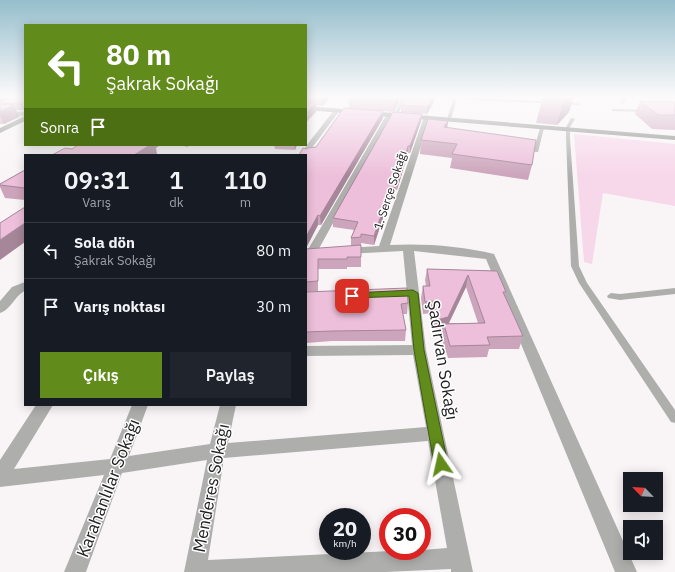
<!DOCTYPE html>
<html lang="tr">
<head>
<meta charset="utf-8">
<style>
	body { margin:0; font-family:"IBM Plex Sans",sans-serif; background:#20242c; color:#f1f3f6; height:100vh; display:flex; flex-direction:column; font-size:15px; white-space:nowrap }
	* { box-sizing:border-box; margin:0 }
	p { font-size:13px; color:#9ea1a6 }
	.icon { flex:none; width:22px; height:22px; fill:none; stroke:currentColor; stroke-width:2; stroke-linecap:round; stroke-linejoin:round }
	.map { position:relative; flex:1; overflow:hidden }
	.drawer { position:absolute; left:24px; top:154px; width:283px; height:252px; display:flex; flex-direction:column; background:#171b24; border-radius:0px; box-shadow:0 2px 10px #0003 }
	.drawer>* { flex:none }
	.guide { position:absolute; left:24px; top:24px; width:283px; height:122px; border-radius:0px; box-shadow:0 2px 10px #0003; background:#618b1a; color:#fff; overflow:hidden }
	.needle { width:26px; rotate:295deg }
	.fabs { position:absolute; left:623px; top:472px; display:grid; gap:8px }
	.fabs a { display:grid; place-items:center; width:40px; height:40px; border-radius:0px; background:#171b24; box-shadow:0 2px 10px #0003; font-size:20px }
	.speed { position:absolute; left:319px; top:508px; display:flex; gap:8px; font-size:20px; font-weight:700; text-align:center }
	.speed>* { display:grid; place-content:center; width:52px; height:52px; border-radius:50%; background:#171b24; box-shadow:0 2px 10px #0003; line-height:1 }
	.speed small { font-size:10px; font-weight:400 }
	.speed .limit { border:6px solid #d22; background:#fff; color:#111 }
	.pin { position:absolute; display:grid; place-items:center; width:34px; height:34px; color:#fff; margin:-17px; border-radius:8px; box-shadow:0 2px 6px #0006 }
	.me { position:absolute; width:44px; margin:-22px; rotate:349deg; stroke-linejoin:round; filter:drop-shadow(0 0 3px #0008) }
	.turn { display:flex; align-items:center; gap:14px; height:84px; padding:0 16px; font-size:18px }
	.turn .icon { width:52px; height:52px; stroke-width:2.5 }
	.turn b { display:block; font-size:28px; line-height:34px }
	.then { display:flex; align-items:center; height:38px; padding:0 16px; background:#0003; gap:8px; font-size:15px }
	.eta { display:flex; justify-content:space-evenly; align-items:center; height:68px; text-align:center }
	.eta b { font-size:24px; font-weight:600; line-height:28px }
	.cta { display:flex; gap:8px; margin-top:auto; padding:8px 16px }
	.cta a { flex:1; height:46px; border-radius:0px; background:#618b1a; color:#fff; font-size:16px; font-weight:600; line-height:46px; text-align:center }
	.cta a+a { background:#20242c; color:#f1f3f6 }
	ul { padding:0; list-style:none }
	li { display:flex; align-items:center; gap:12px; height:56px; padding:0 16px; border-top:1px solid #363941 }
	li div { flex:1 }
	li b { display:block; font-size:15px }
	li em { font-style:normal }
	.map>svg:first-child { display:block }
</style>
</head>
<body>
<div class="map">
<svg width="675" height="572" viewBox="0 0 675 572">
	<rect width="100%" height="100%" fill="#f9f5f7"/>
	<!-- green -->
	<path fill="#f7d7ea" d="M574,134L675,144V206L603,193L592,264L584,262Z"/>
	<g fill="none" stroke-linecap="round" stroke-linejoin="round">
		<!-- lane -->
		<path fill="#aeafad" fill-rule="evenodd" d="M402,96H406L398,115L394,116Z
			M433,96L578,103L580,104L578,105L457,99L451,119L449,120L447,119L453,100Z
			M626,96L675,97V99L627,98L626,99L623,104H621L622,98Z
			M612,109L647,110L649,111L647,112L614,111H612Z
			M571,118L575,119L570,127V138L579,266L587,283L675,410V423L671,422L579,283L571,266L566,138V127Z
			M542,127L544,128L538,152L523,151L522,150L525,148L534,149L540,128Z
			M181,145H190L187,147Z
			M675,288V294L620,300L608,298L607,296L611,293L620,294Z"/>
		<!-- street -->
		<path fill="#aeafad" fill-rule="evenodd" d="M335,109L340,110L306,156V155H299Z
			M0,111L25,112V116L0,115Z
			M390,112L393,114L316,254L311,257L307,256L306,253L387,114Z
			M427,115L430,117L390,245C422,243 463,246 494,254L637,572H615L486,259L414,251L426,350L473,572H451V569L386,572H184L207,460L122,473L86,572H64L104,475L0,487V460L36,405H53L14,469L110,459L132,405H148L129,456L210,444L220,405H236L228,443L426,427L413,355L306,356V346L412,345L403,251L346,254L341,251L346,248L379,246L424,117ZM428,441L447,548L422,550V551H391L208,560L224,458Z
			M25,282V291C15,295 11,310 0,313V301L12,287Z"/>
		<!-- secondary -->
		<path fill="#8b8c8a" fill-rule="evenodd" d="M306,106L675,136V140L306,110Z
			M25,116V121L0,133V128Z"/>
	</g>
	<!-- wall -->
	<path fill="#cca4bb" fill-rule="evenodd" d="M25,96V110H16L19,117L4,124H0V104H2L1,103L11,98Z
		M306,96L331,97L322,106L316,105V112L308,120L306,124Z
		M351,96H399V101L394,112L383,111V118L321,225H318L306,248V149L316,147L349,108V98Z
		M405,96H435L434,102L427,114L401,112V105Z
		M543,96H574L569,112L557,125L536,123Z
		M640,101L675,102V130L652,129L635,114Z
		M421,121L410,153H408L397,190L395,189L386,215H384L374,245L361,243V267H347V269H318V291L306,292V249L351,246V238L354,230L333,227V218Z
		M448,121L447,128L532,165L528,180L450,168L452,158L420,154L421,140Z
		M274,145H297L295,150L275,149Z
		M25,170V200L5,198L0,187V184Z
		M427,269L497,271L506,292L505,295L523,336L519,349H489L487,357L448,358L441,336L442,330L435,332L432,313L423,314L421,298L423,286H426L425,280ZM466,287L478,323H449Z
		M306,292L408,303L407,314H403L406,330L405,341H332L306,343Z"/>
	<!-- shaded-wall -->
	<path fill="#a68699" d="M0,96H10L11,98L0,103Z
		M323,96H331V97L322,106V97Z
		M397,96H399V101L394,112L395,101Z
		M434,96H435L434,102L427,114V107Z
		M565,96H574L569,112L557,125Z
		M316,103V112L308,120L306,124V114L308,111Z
		M14,105L19,117L4,124L0,115V111Z
		M383,111V118L321,225L320,216Z
		M422,114L421,121L410,153V146Z
		M448,121L446,135L444,127Z
		M148,145H160L156,148L157,154L155,155H134Z
		M294,145H297L295,150Z
		M408,146V153L397,190L398,182Z
		M396,182L395,189L386,215V207Z
		M384,207V215L374,245V236Z
		M318,215V225L306,248V237Z
		M25,223V242L0,260V240Z
		M468,275L466,287L446,329L444,324L442,330L435,332L437,320Z"/>
	<!-- building -->
	<path fill="#edbfda" stroke="#a68699" d="M14,96H25V107L24,108L22,104L1,103Z
		M306,96H323L322,97Z
		M351,96H397L395,101L349,98Z
		M405,96H434L427,107L401,105Z
		M640,101L675,102V115H658Z
		M306,102L316,103L308,111L306,114Z
		M0,104L14,105L0,111Z
		M344,108L383,111L320,216L318,215L306,237V155H299L303,148L306,149L308,148L316,147Z
		M393,112L422,114L410,146H408L398,182H396L386,207H384L374,236L361,234V237L351,238L358,222L333,218Z
		M428,119L448,121L444,127L536,140L532,165L452,154L457,144L421,140Z
		M78,145H150L134,155H52L65,148L72,149Z
		M25,170V188L0,185V184Z
		M25,207V223L0,240V223Z
		M361,245V257H347V259H318V281L306,282V249Z
		M427,269L497,271L506,292H503L523,336L487,337L490,345L450,346L444,324L485,323L468,275L448,317L437,320L434,301L425,302L423,286H430Z
		M407,288L408,303L401,304L406,330L332,331L306,332V292Z"/>
	<!-- sky -->
	<linearGradient id="sky" x2="0" y2="1"><stop stop-color="#95becc"/><stop offset="0.55" stop-color="#fcfafb"/><stop offset="1" stop-color="#fcfafb" stop-opacity="0"/></linearGradient>
	<rect width="675" height="176" fill="url(#sky)"/>
	<!-- route -->
	<path fill="#618b1a" stroke="#3f5a11" d="M413,290L418,293L424,350L448,464L446,469L441,470L436,469L434,464L414,350L409,296L352,298L347,296L352,293Z"/>
	<g text-anchor="middle" dominant-baseline="central" stroke-width="3" stroke-linejoin="round" paint-order="stroke">
		<!-- far-street labels -->
		<g font-size="12" fill="#232223" stroke="#fff">
			<text transform="translate(390 190) rotate(-72)">1. Serçe Sokağı</text>
		</g>
		<!-- near-street labels -->
		<g font-size="17" fill="#232223" stroke="#fff">
			<text transform="translate(443 360) rotate(81)">Şadırvan Sokağı</text>
			<text transform="translate(108 488) rotate(-69)">Karahanlılar Sokağı</text>
			<text transform="translate(211 488) rotate(-79)">Menderes Sokağı</text>
		</g>
	</g>
</svg>
<div class="fabs">
<a><svg class="needle" viewBox="-14 -14 28 28"><path d="M0-13l5 13h-10z" fill="#e53935"/><path d="M0 13l5-13h-10z" fill="#9ea1a6"/></svg></a>
<a><svg class="icon" aria-label="sound" viewBox="0 0 24 24"><path d="M4 9h4l5-4v14l-5-4H4zM17 9q2 3 0 6"/></svg></a>
</div>
<div class="speed"><div>20<small>km/h</small></div><div class="limit">30</div></div>
<div class="pin" style="left:352px;top:296px;background:#d93025"><svg class="icon" aria-label="arrive" viewBox="0 0 24 24"><path d="M6 21V4h12l-3 4 3 4H6"/></svg></div>
<svg class="me" style="left:441px;top:464px" viewBox="-20 -20 40 40"><path d="M0-17L14 15 0 8-14 15z" fill="#618b1a" stroke="#fff" stroke-width="4"/></svg>
<div class="guide">
<div class="turn"><svg class="icon" aria-label="left" viewBox="0 0 24 24"><path d="M17 20v-9H6M10 6l-5 5 5 5"/></svg><div><b>80 m</b>Şakrak Sokağı</div></div>
<div class="then">Sonra<svg class="icon" aria-label="arrive" viewBox="0 0 24 24"><path d="M6 21V4h12l-3 4 3 4H6"/></svg></div>
</div>
<section class="drawer">
<div class="eta">
<div><b>09:31</b><p>Varış</p></div>
<div><b>1</b><p>dk</p></div>
<div><b>110</b><p>m</p></div>
</div>
<ul>
<li><svg class="icon" aria-label="left" viewBox="0 0 24 24"><path d="M17 20v-9H6M10 6l-5 5 5 5"/></svg><div><b>Sola dön</b><p>Şakrak Sokağı</p></div><em>80 m</em></li>
<li><svg class="icon" aria-label="arrive" viewBox="0 0 24 24"><path d="M6 21V4h12l-3 4 3 4H6"/></svg><div><b>Varış noktası</b></div><em>30 m</em></li>
</ul>
<div class="cta"><a>Çıkış</a><a>Paylaş</a></div>
</section>
</div>
</body>
</html>
